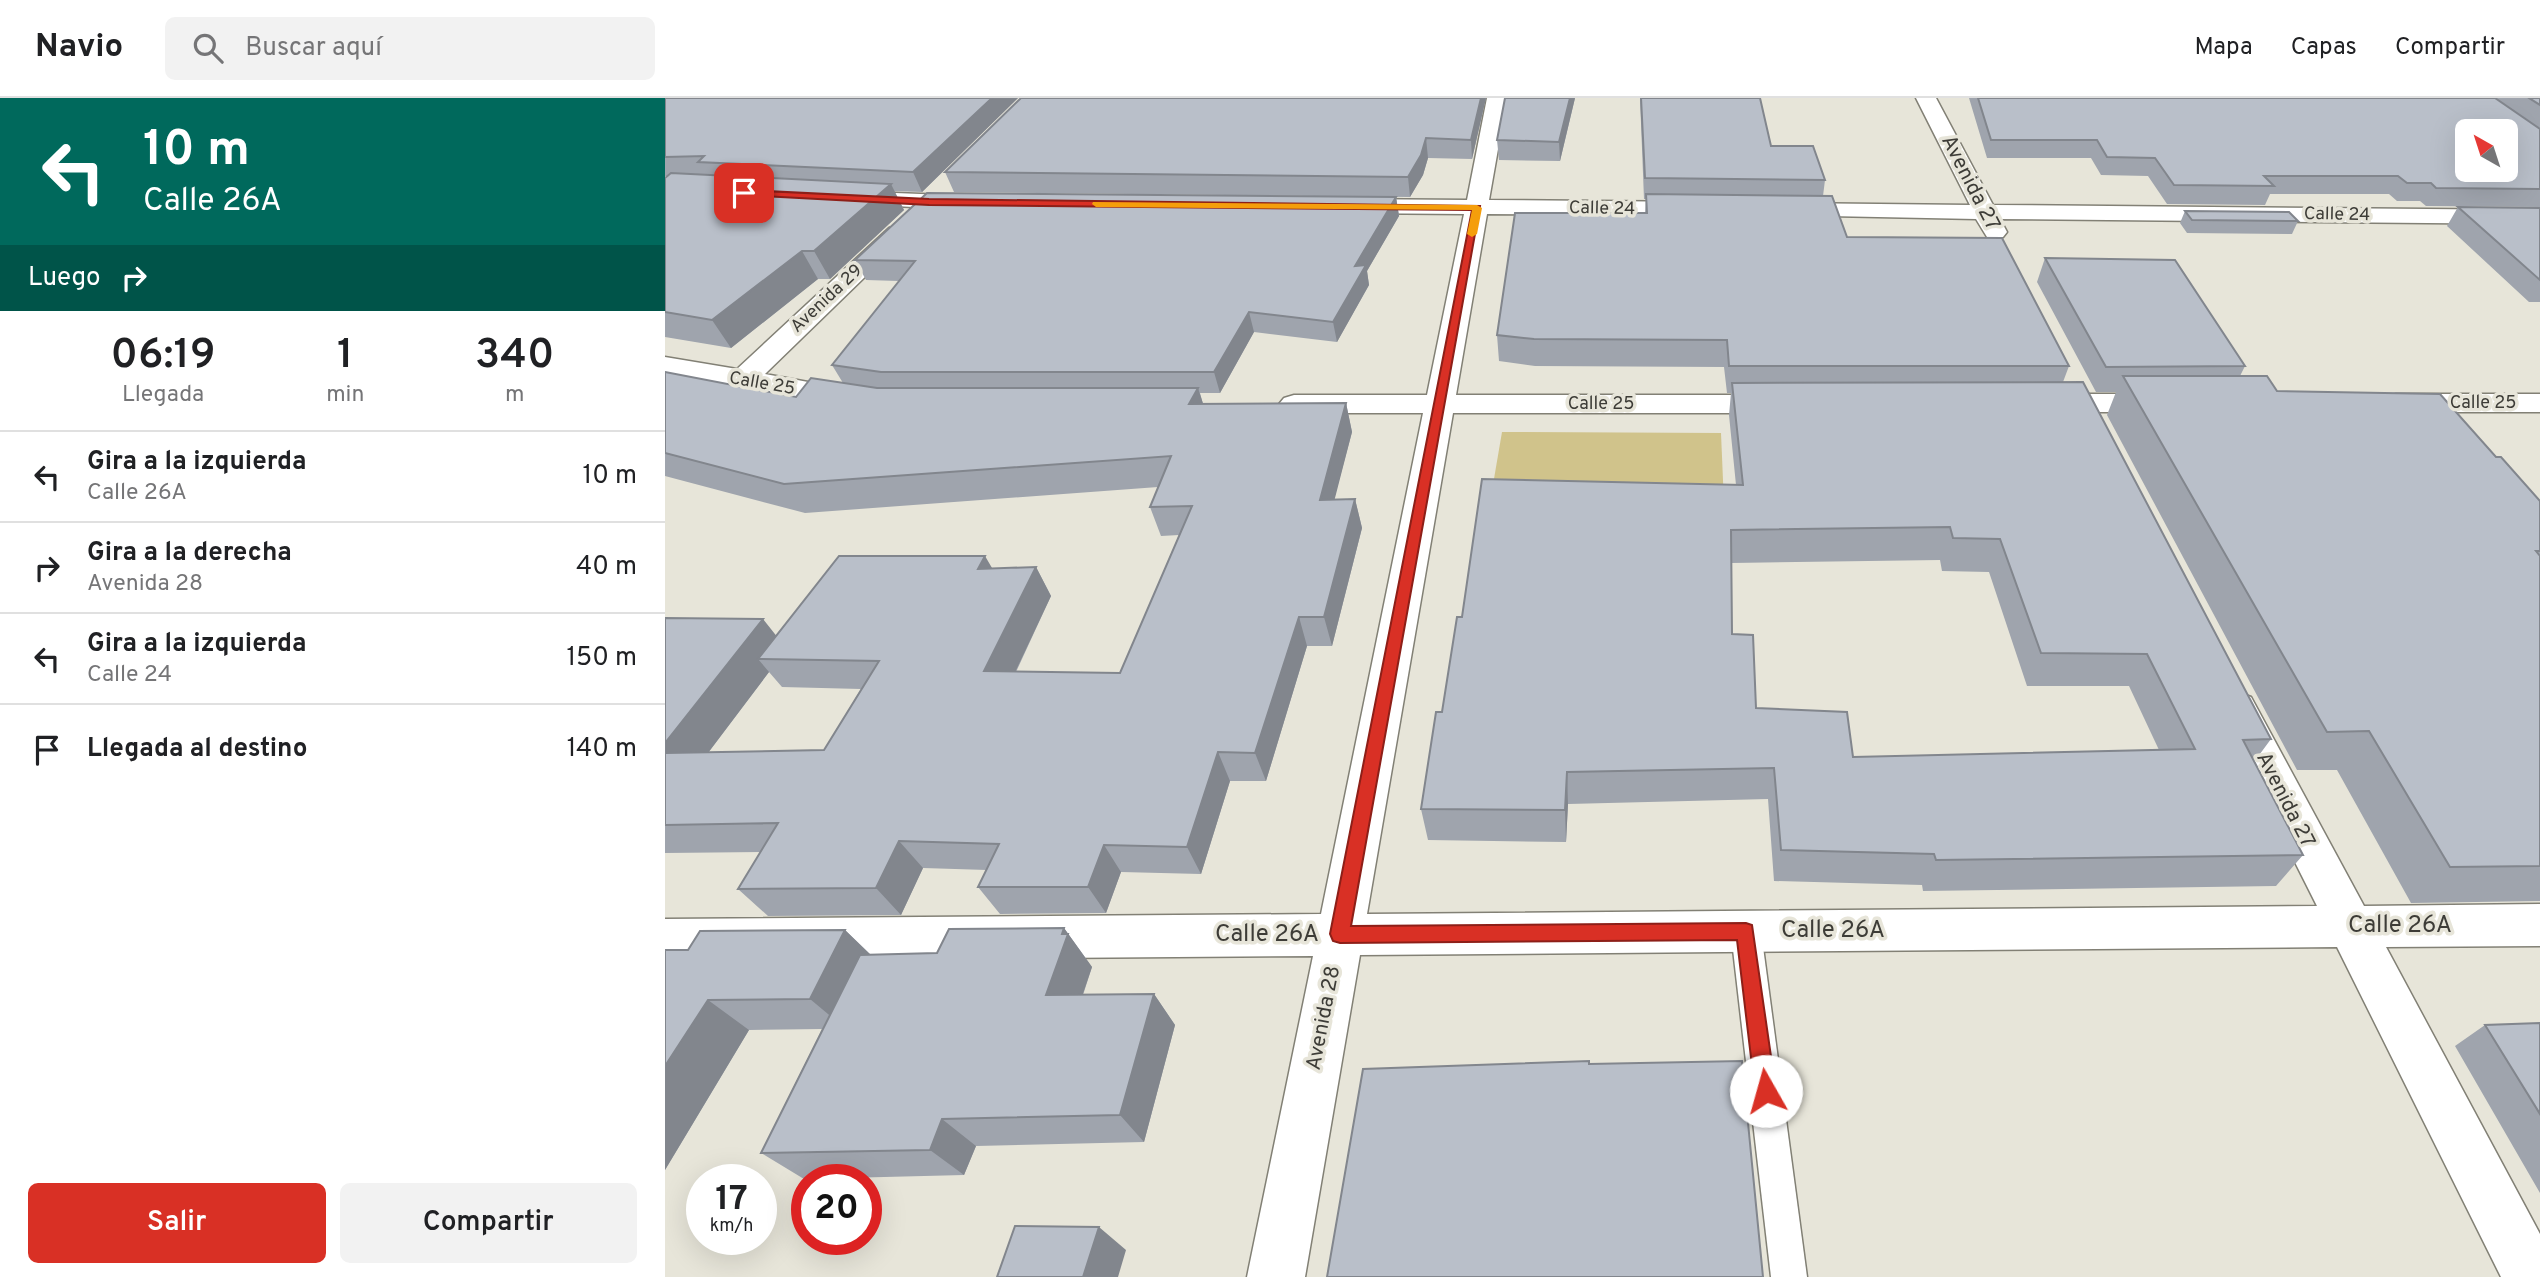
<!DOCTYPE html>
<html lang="es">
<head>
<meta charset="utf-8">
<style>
	body { margin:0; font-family:Overpass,sans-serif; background:#f2f2f2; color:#202124; height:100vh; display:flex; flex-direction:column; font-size:26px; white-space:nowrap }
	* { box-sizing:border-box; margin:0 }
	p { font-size:23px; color:#757577 }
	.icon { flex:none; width:38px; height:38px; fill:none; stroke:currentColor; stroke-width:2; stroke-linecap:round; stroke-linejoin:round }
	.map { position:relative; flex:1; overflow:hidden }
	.side { display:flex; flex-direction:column; background:#fff; width:665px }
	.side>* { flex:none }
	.guide { background:#00695c; color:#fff; overflow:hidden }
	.needle { width:46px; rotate:321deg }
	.tools { position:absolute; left:1790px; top:21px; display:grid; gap:14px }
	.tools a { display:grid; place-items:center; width:63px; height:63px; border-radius:10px; background:#fff; box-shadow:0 7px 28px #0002; font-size:35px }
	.speed { position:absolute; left:21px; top:1066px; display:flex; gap:14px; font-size:35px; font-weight:700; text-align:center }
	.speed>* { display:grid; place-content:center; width:91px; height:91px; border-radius:50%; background:#fff; box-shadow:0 7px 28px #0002; line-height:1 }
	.speed small { font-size:18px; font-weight:400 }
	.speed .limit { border:10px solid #d22; background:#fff; color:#111 }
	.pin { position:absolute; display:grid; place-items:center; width:60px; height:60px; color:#fff; margin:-30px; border-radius:14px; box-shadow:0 4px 10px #0006 }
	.me { position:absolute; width:77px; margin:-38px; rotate:353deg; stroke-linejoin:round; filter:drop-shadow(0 0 5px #0008) }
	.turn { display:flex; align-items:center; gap:24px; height:147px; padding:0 28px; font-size:32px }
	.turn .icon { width:91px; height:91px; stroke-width:2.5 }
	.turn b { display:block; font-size:49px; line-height:60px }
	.then { display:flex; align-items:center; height:66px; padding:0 28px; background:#0003; gap:14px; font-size:26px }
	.eta { display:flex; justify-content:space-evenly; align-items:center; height:119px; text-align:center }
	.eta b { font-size:42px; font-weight:600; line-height:49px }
	.primary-button { display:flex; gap:14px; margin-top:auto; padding:14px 28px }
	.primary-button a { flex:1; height:80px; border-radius:10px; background:#d93025; color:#fff; font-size:28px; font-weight:600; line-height:80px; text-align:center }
	.primary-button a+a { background:#f2f2f2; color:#202124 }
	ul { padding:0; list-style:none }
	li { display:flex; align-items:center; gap:21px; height:91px; padding:0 28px; border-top:2px solid #e0e0e0 }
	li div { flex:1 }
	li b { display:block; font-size:26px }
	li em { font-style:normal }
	header { display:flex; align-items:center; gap:42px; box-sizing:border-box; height:98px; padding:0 35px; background:#fff; border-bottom:2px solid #e0e0e0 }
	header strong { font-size:33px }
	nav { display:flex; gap:38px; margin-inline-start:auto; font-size:24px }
	.search { width:490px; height:63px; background:#f2f2f2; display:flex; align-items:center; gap:18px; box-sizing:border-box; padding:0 24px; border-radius:10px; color:#757577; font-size:26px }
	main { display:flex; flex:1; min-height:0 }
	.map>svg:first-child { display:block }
</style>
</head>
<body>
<header>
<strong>Navio</strong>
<div class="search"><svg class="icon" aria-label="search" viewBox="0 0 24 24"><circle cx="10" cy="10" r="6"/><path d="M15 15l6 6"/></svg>Buscar aquí</div>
<nav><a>Mapa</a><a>Capas</a><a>Compartir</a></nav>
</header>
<main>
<section class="side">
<div class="guide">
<div class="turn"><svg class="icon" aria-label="left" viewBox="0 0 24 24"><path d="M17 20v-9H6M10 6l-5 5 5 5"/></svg><div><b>10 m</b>Calle 26A</div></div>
<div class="then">Luego<svg class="icon" aria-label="right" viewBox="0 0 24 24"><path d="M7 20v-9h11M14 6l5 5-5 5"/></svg></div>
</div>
<div class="eta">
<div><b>06:19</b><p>Llegada</p></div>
<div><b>1</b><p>min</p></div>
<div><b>340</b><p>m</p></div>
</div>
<ul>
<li><svg class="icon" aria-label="left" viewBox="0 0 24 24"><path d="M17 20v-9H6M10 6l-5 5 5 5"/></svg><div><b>Gira a la izquierda</b><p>Calle 26A</p></div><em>10 m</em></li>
<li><svg class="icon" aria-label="right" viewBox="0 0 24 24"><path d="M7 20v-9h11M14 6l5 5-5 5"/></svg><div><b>Gira a la derecha</b><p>Avenida 28</p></div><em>40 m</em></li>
<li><svg class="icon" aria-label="left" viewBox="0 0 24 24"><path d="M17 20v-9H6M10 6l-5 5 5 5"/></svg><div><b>Gira a la izquierda</b><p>Calle 24</p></div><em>150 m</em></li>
<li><svg class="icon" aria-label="arrive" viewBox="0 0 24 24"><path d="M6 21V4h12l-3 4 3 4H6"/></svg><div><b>Llegada al destino</b></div><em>140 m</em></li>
</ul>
<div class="primary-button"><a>Salir</a><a>Compartir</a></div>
</section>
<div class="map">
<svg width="1875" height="1179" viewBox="0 0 1875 1179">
	<rect width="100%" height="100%" fill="#e7e5d9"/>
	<!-- green -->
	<path fill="#d0c38b" d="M837,334L1056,335L1059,406L824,410Z"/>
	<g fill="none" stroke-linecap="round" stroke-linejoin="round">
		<defs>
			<path id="service" d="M1081,821L1091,825L1096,834L1142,1179H1106L1066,834L1071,825Z"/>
			<path id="minor" d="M822,0H842L824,102L1034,104L1042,106L1045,111L1042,116L1034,118L822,116L791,297H1118L1128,300L1133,306L1128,312L1118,315H788L702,816L1652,808L1552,609L1558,599L1572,594L1586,599L1699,808L1875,806V848L1721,849L1875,1136V1179H1836L1672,849L695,857L640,1179H582L648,858L0,863V821L656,816L758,315H629L619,312L614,306L619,300L629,297H762L799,116L681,115L673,113L670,108L673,103L681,101L802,102Z
				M1251,0H1271L1328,107L1875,112V126L1335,121L1342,134L1338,139H1322L1311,121L1114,117L1110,112L1114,107L1122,105L1305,107Z
				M180,93L306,98L314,100L317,105L314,110L306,112L172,105L169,100L172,95Z
				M232,128L240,130L244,135L240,140L100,276L197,294L202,300L197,306L187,309L82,290C74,292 15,278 0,275V259L72,271L224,130Z
				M1378,296H1499L1509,299L1514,305L1509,311L1499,314H1378L1368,311L1363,305L1368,299Z
				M1731,296H1875V314H1731L1721,311L1716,305L1721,299Z"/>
		</defs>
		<!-- service casing -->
		<use href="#service" stroke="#828075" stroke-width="3"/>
		<!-- minor casing -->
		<use href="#minor" stroke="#828075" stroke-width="3"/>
		<!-- service -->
		<use href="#service" fill="#fff" fill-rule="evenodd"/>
		<!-- minor -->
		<use href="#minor" fill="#fff" fill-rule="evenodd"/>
	</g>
	<!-- wall -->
	<path fill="#9fa4ad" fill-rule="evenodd" d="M0,0H353L257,94L229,93L239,112L165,181H153L66,250L0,239V80L2,78H0Z
		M356,0H821L807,61L763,60L758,77L745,99L289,94L280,74Z
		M910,0L895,63L834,62L832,42Z
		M975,0H1095L1106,48L1160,82L1158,98L1182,139L1404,268L1398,284L1606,641L1589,664L1638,757L1611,788L1258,793L1257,787L1109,783L1103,701L903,706L901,744L763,742L756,711L797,519L1071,387L1064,317L1066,295H1062L1059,269L870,268L834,263L832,237L980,115L981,101H979ZM1275,462L1277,473L1324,474L1362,588H1464L1494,652L1188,659L1091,610L1067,536L1066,465Z
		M1304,0H1875V109L1761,108L1755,103H1732L1724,96H1605L1600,107L1502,106L1483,78L1436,77L1426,60H1322Z
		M731,99L734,118L702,173L704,187L672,244L589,234L555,295H535L538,306L681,305L687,334L669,401H690L697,430L667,548H642L601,683H565L536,776L456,774L441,815L335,816L313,789L322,772L258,770L236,817L103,818L73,791L96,754L0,755V520L111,538L328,471L371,469L386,498L351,574L455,575L514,437L496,438L485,409L493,389L140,415L0,378V274L131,299L178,285L167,267L234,183L201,182L190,162ZM104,574L117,589L196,591L159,652L43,655Z
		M1793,109L1875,110V204H1864L1782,128Z
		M1520,113L1633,123L1627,136L1522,135L1515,125Z
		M1380,160L1580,268L1575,278L1612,293L1831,359L1875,403V803L1746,805L1672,672H1632L1442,317L1451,294H1431L1372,184Z
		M399,830L427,869L418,897L489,896L510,927L479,1044L311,1048L299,1077L139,1081L96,1055L157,931L84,932L0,1072L23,852L180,832L206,857L272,855Z
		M1875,925V1095L1790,948L1820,927Z"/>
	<!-- shaded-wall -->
	<path fill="#82868d" d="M327,0H353L257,94L248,74Z
		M816,0H821L807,61L806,42Z
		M905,0H910L895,63L894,44Z
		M761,40L763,60L758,77L745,99L743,79Z
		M226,86L239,112L165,181L149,153Z
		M731,99L734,118L702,173L704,187L672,244L668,224L690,168Z
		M137,153L153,181L66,250L47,222Z
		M584,214L589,234L555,295L549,274Z
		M533,290L542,318L524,306Z
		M681,305L687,334L662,431L655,402Z
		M690,401L697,430L667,548L659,519Z
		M320,458L337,487L313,471Z
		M371,469L386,498L337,602L319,573Z
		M634,519L642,548L601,683L590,655Z
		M98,521L121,550L93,561L104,574L21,684L0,663V645Z
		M553,654L565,683L536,776L522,749Z
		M902,674L903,706L901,744L900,712Z
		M234,743L258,770L236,817L211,790Z
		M439,747L456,774L441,815L423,789Z
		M399,830L427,869L407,928L381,897Z
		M180,832L213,864L181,931L145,901Z
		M489,896L510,927L479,1044L455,1017Z
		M43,902L84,932L0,1072V968Z
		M277,1021L311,1048L299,1077L265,1052Z
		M434,1129L461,1152L453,1179H418Z"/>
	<!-- building -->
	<path fill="#b9bfc9" stroke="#82868d" stroke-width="2" fill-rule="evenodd" d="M0,0H327L248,74L33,64L39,58L0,59Z
		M356,0H816L806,42L761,40L756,57L743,79L280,74Z
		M840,0H905L894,44L832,42Z
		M976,0H1095L1106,48H1148L1160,82L980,80Z
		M1313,0H1830L1875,31V91L1771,90L1766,85H1742L1733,78H1599L1609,88L1509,87L1490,60L1442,59L1432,42H1326ZM1802,33H1841V72H1802Z
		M1864,0H1875V7Z
		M6,75L226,86L149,153H137L47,222L0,214V80Z
		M262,95L731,99L690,168L701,167L668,224L584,214L549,274H216L167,267L250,163L190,162Z
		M981,96L1167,98L1182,139L1337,140L1404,268H1064L1062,242L869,241L832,237L850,115H982Z
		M1793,109L1875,110V182Z
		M1520,113L1624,114L1633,123L1527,122Z
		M1380,160L1510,162L1580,268L1441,269Z
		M0,274L131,299L146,280L212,290H533L524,306L681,305L655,402L690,401L659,519H634L590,655L553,654L522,749L439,747L423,789H313L334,746L234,743L211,790L73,791L113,725L0,727V655L159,652L214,563L93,561L174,458H320L313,471L371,469L319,573L455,575L527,408L485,409L506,358L119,386L0,355Z
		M1458,278H1602L1612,293L1775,296L1831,359H1836L1875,403V453H1871L1875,458V768L1785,769L1704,633L1662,634Z
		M1418,284L1606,641L1578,642L1638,757L1271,762L1269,756L1116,752L1109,670L902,674L900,712L756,711L771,614H777L792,519H797L817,381L1078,387L1067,285ZM1285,429L1288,440L1335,441L1376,555L1482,556L1530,651L1188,659L1182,614L1091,610L1088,537L1067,536L1066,432Z
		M0,520L98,521L0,645Z
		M399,830L397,836H403L381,897L489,896L455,1017L277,1021L265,1052L96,1055L195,857L272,855L284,831Z
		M180,832L145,901L43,902L0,968V852H23L35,833Z
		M1875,925V1016L1820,927Z
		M924,963V966L1077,963L1098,1179H662L698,971Z
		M350,1128L434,1129L418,1179H332Z"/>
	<!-- route -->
	<path fill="#d93025" stroke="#8d1f18" stroke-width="2" d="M79,92L264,101L815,108L686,828L1081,825L1087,827L1111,993L1108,1000L1101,1004L1093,1000L1090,993L1072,842L675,845L668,843L665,836L807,112L264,107L76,97L74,95Z"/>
	<!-- slow -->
	<path fill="#f59e0b" d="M428,104L812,107L817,110L812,136L807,139L802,136L807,112L431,109L427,106Z"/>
	<g text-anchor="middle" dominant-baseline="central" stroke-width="7" stroke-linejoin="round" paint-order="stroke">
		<!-- far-street labels -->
		<g font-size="18" fill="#3d3c37" stroke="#e7e5d9">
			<text transform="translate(937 111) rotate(1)">Calle 24</text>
			<text transform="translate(1672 117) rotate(1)">Calle 24</text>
			<text transform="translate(162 201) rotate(-43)">Avenida 29</text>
			<text transform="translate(97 286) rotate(10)">Calle 25</text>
			<text x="1818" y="305">Calle 25</text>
			<text x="936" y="306">Calle 25</text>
		</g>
		<!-- street labels -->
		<g font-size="21" fill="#3d3c37" stroke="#e7e5d9">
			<text transform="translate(1305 85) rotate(63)">Avenida 27</text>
			<text transform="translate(1620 702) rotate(63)">Avenida 27</text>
			<text transform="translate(659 920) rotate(-79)">Avenida 28</text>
		</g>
		<!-- near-street labels -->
		<g font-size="24" fill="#3d3c37" stroke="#e7e5d9">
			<text x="1735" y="828">Calle 26A</text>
			<text x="1168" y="833">Calle 26A</text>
			<text x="602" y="837">Calle 26A</text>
		</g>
	</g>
</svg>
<div class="tools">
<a><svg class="needle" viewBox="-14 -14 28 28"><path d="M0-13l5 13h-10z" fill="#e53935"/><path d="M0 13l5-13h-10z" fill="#757577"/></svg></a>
</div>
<div class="speed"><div>17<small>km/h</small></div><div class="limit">20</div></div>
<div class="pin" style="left:79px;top:95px;background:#d93025"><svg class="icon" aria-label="arrive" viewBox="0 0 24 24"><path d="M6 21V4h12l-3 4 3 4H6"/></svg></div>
<svg class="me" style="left:1101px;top:993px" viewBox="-20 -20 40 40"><circle r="19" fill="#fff"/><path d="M0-13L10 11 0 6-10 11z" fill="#d93025"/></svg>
</div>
</main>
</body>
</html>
